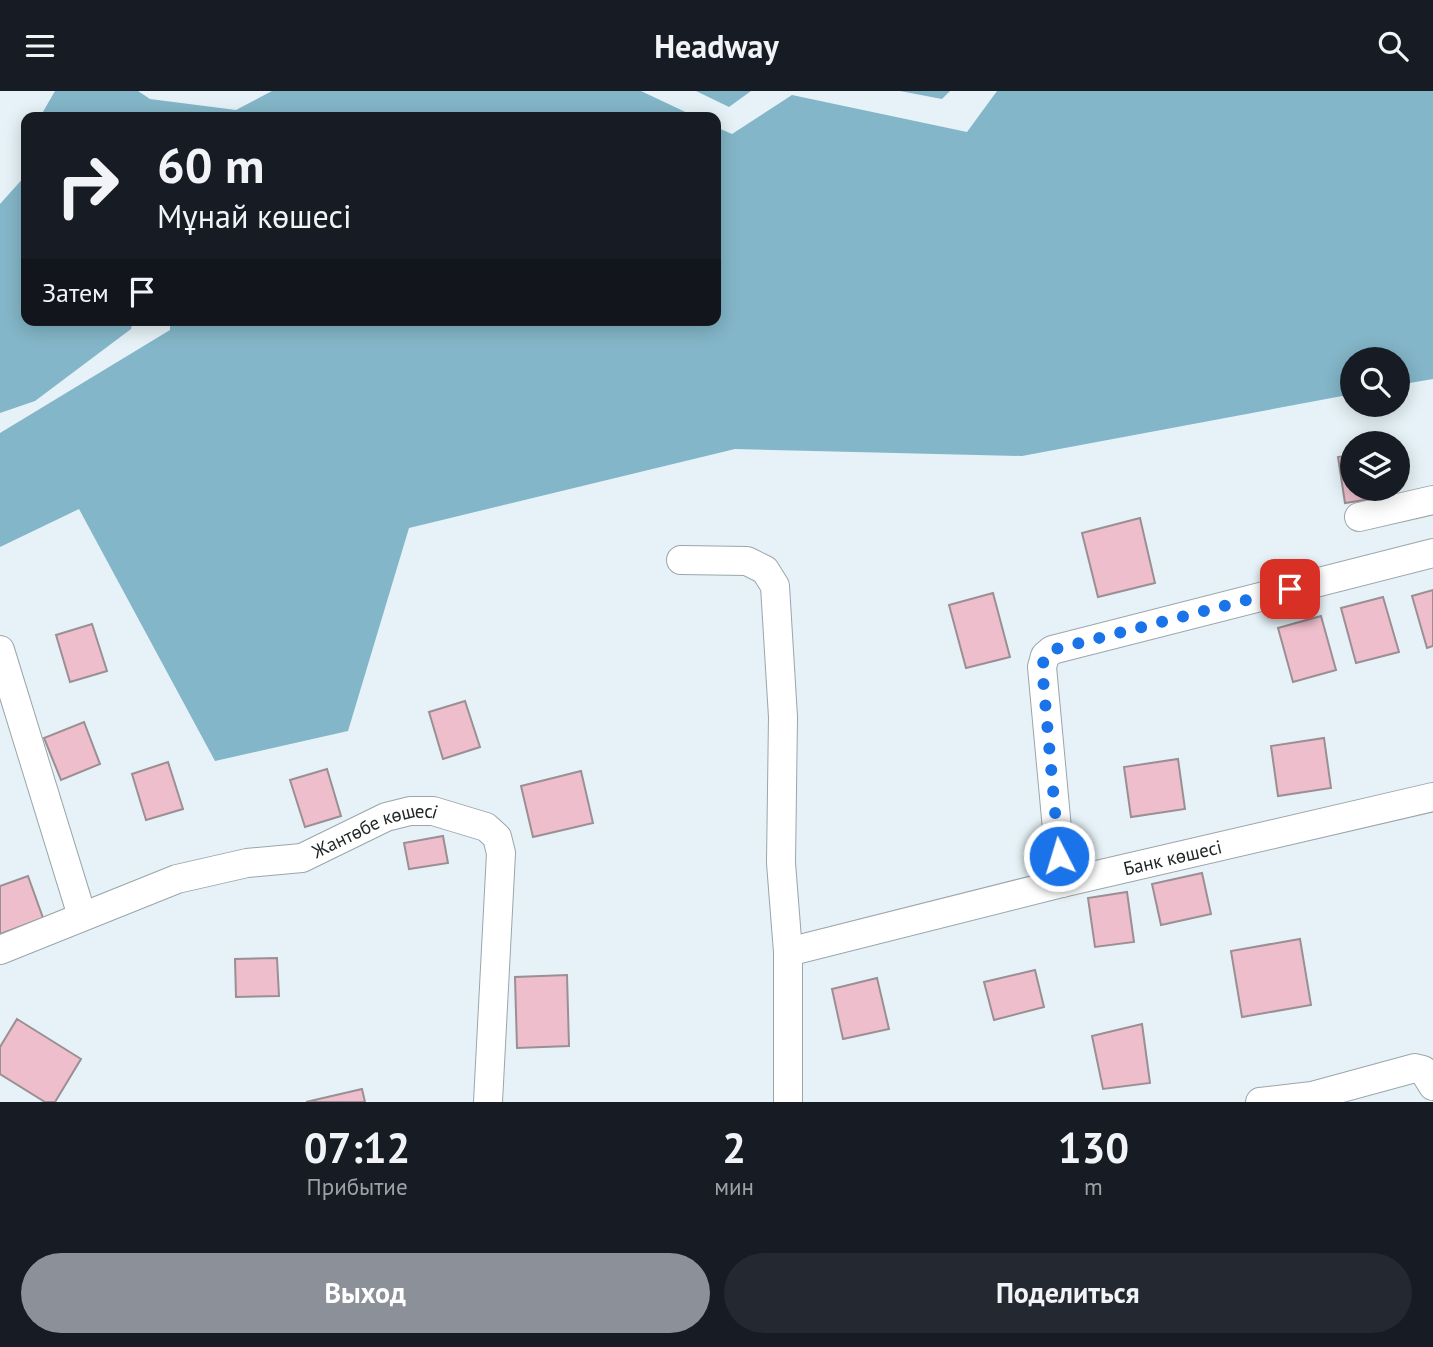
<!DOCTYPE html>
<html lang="ru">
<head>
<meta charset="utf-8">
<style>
	body { margin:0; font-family:"PT Sans",sans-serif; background:#242831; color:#f1f3f6; height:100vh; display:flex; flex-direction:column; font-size:26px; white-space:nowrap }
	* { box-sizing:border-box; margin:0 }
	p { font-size:23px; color:#9ea1a6 }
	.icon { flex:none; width:38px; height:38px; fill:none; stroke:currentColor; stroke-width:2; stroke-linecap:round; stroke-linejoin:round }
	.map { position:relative; height:1011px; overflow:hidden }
	.panel { display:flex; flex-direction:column; background:#171b24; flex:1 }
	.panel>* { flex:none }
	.banner { position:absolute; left:21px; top:21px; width:700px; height:214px; border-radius:14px; box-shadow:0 4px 18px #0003; background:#171b24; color:#f1f3f6; overflow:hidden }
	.controls { position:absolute; left:1340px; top:256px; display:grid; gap:14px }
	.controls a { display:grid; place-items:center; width:70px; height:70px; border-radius:50%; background:#171b24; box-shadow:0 4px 18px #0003; font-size:35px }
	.pin { position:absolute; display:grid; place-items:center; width:60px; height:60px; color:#fff; margin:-30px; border-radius:14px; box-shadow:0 4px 10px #0006 }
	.me { position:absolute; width:77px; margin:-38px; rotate:355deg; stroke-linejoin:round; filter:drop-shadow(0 0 5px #0008) }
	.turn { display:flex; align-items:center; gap:24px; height:147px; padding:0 21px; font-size:32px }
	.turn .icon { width:91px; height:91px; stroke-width:2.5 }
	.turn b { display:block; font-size:49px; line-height:60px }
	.then { display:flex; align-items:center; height:66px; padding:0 21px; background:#0003; gap:14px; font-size:26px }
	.eta { display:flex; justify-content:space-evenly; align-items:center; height:119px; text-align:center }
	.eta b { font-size:42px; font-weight:700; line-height:49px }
	.button { display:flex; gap:14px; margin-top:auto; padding:14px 21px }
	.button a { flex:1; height:80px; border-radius:42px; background:#8c9099; color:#fff; font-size:28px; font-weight:700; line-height:80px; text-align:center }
	.button a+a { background:#242831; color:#f1f3f6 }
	header { display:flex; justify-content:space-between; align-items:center; height:91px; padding:0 21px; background:#171b24; font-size:32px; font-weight:700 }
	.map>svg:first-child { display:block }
</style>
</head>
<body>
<header><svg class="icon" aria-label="menu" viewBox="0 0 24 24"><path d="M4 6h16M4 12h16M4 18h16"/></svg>Headway<svg class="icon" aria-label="search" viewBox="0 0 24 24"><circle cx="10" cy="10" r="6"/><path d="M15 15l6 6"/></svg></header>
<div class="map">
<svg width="1433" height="1011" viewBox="0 0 1433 1011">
	<rect width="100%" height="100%" fill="#e6f2f7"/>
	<!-- forest -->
	<path fill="#83b6c8" d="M55,0H138L150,8L236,19L272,0H641L696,26H40Z
		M696,0H751L729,16Z
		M900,0H950L942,8Z
		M997,0H1433V288L1398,294V268H1353V303L1022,365L735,358L409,437L348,640L215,670L79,418L0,456V342L170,239V229H716V36L732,43L792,4L967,41Z
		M26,84V229H133L131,238L35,310L0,322V113Z"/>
	<!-- building -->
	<path fill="#efbecc" stroke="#9a8f92" stroke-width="2" d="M1353,364V397H1382L1384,406L1345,412L1338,366Z
		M1140,427L1155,492L1098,506L1082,442Z
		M1433,499V555L1427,557L1412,505Z
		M993,502L1010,566L966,577L949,514Z
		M1383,506L1399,561L1356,572L1341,517Z
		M1321,525L1336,579L1293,591L1278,537Z
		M92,533L107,580L70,591L56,544Z
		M465,610L480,656L443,668L429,621Z
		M84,631L100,673L61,689L44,647Z
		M1324,647L1331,697L1278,705L1271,655Z
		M1178,668L1185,718L1131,726L1124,676Z
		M168,671L183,718L146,729L132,683Z
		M327,678L341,725L305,736L290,689Z
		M581,680L593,732L533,746L521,695Z
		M443,745L448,772L409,778L404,752Z
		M1202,782L1211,823L1161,834L1152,793Z
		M28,785L43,827L0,843V795Z
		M1127,801L1134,851L1095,856L1088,807Z
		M1300,848L1311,914L1242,926L1231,860Z
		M277,867L279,905L236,906L235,868Z
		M1035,879L1044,916L994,929L984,891Z
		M567,884L569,955L517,957L515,886Z
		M877,887L889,938L843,948L832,898Z
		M17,928L81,968L55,1011H45L0,983V956Z
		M1142,933L1150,992L1103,998L1092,945Z
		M362,998L365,1011H306Z"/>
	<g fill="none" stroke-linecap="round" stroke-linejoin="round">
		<defs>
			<g id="minor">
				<path d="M1359,426L1433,409"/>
				<path d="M681,469L747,470L765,479L775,495L783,626L781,772L788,861V1011"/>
				<path d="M0,559L82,825"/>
				<path d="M1062,792L1042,576L1045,565L1052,559L1433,462"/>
				<path id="s1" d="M0,859L177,788L247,772L302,767L386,726L410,720H433L486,736L497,746L501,762L488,1011"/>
				<path id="s2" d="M788,861L1062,792L1433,706"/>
				<path d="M1260,1011L1312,1005L1415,977L1423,979L1433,995"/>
			</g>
		</defs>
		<!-- minor casing -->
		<use href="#minor" stroke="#9aa6aa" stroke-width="30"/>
		<!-- minor -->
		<use href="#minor" stroke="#fff" stroke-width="28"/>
	</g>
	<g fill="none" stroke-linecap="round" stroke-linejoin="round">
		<!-- route -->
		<path stroke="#1a73e8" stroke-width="12" stroke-dasharray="0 21.6" d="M1059,765L1042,576L1045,565L1052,559L1290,498"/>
	</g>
	<g text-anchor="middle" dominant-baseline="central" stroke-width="5" stroke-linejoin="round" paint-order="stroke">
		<!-- street labels -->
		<g font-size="19" fill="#1f2425" stroke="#e6f2f7">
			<text stroke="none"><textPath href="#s1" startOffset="397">Жантөбе көшесі</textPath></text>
			<text stroke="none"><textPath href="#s2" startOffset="396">Банк көшесі</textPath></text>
		</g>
	</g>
</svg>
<div class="controls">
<a><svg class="icon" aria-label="search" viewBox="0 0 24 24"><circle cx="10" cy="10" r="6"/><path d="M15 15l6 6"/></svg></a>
<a><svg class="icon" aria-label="layers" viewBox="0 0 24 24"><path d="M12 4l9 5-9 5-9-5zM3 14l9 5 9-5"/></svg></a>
</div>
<div class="pin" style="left:1290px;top:498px;background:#d93025"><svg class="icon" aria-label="arrive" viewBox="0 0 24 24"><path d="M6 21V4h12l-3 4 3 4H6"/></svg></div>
<svg class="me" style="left:1059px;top:765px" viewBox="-20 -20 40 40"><circle r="17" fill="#1a73e8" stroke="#fff" stroke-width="3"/><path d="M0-11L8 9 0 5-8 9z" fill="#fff"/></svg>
<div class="banner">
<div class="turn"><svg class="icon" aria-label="right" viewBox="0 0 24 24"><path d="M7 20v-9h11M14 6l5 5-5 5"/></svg><div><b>60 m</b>Мұнай көшесі</div></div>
<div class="then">Затем<svg class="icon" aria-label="arrive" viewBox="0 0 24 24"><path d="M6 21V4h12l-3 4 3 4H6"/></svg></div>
</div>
</div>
<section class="panel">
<div class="eta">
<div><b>07:12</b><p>Прибытие</p></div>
<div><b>2</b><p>мин</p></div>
<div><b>130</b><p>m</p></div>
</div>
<div class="button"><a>Выход</a><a>Поделиться</a></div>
</section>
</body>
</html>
